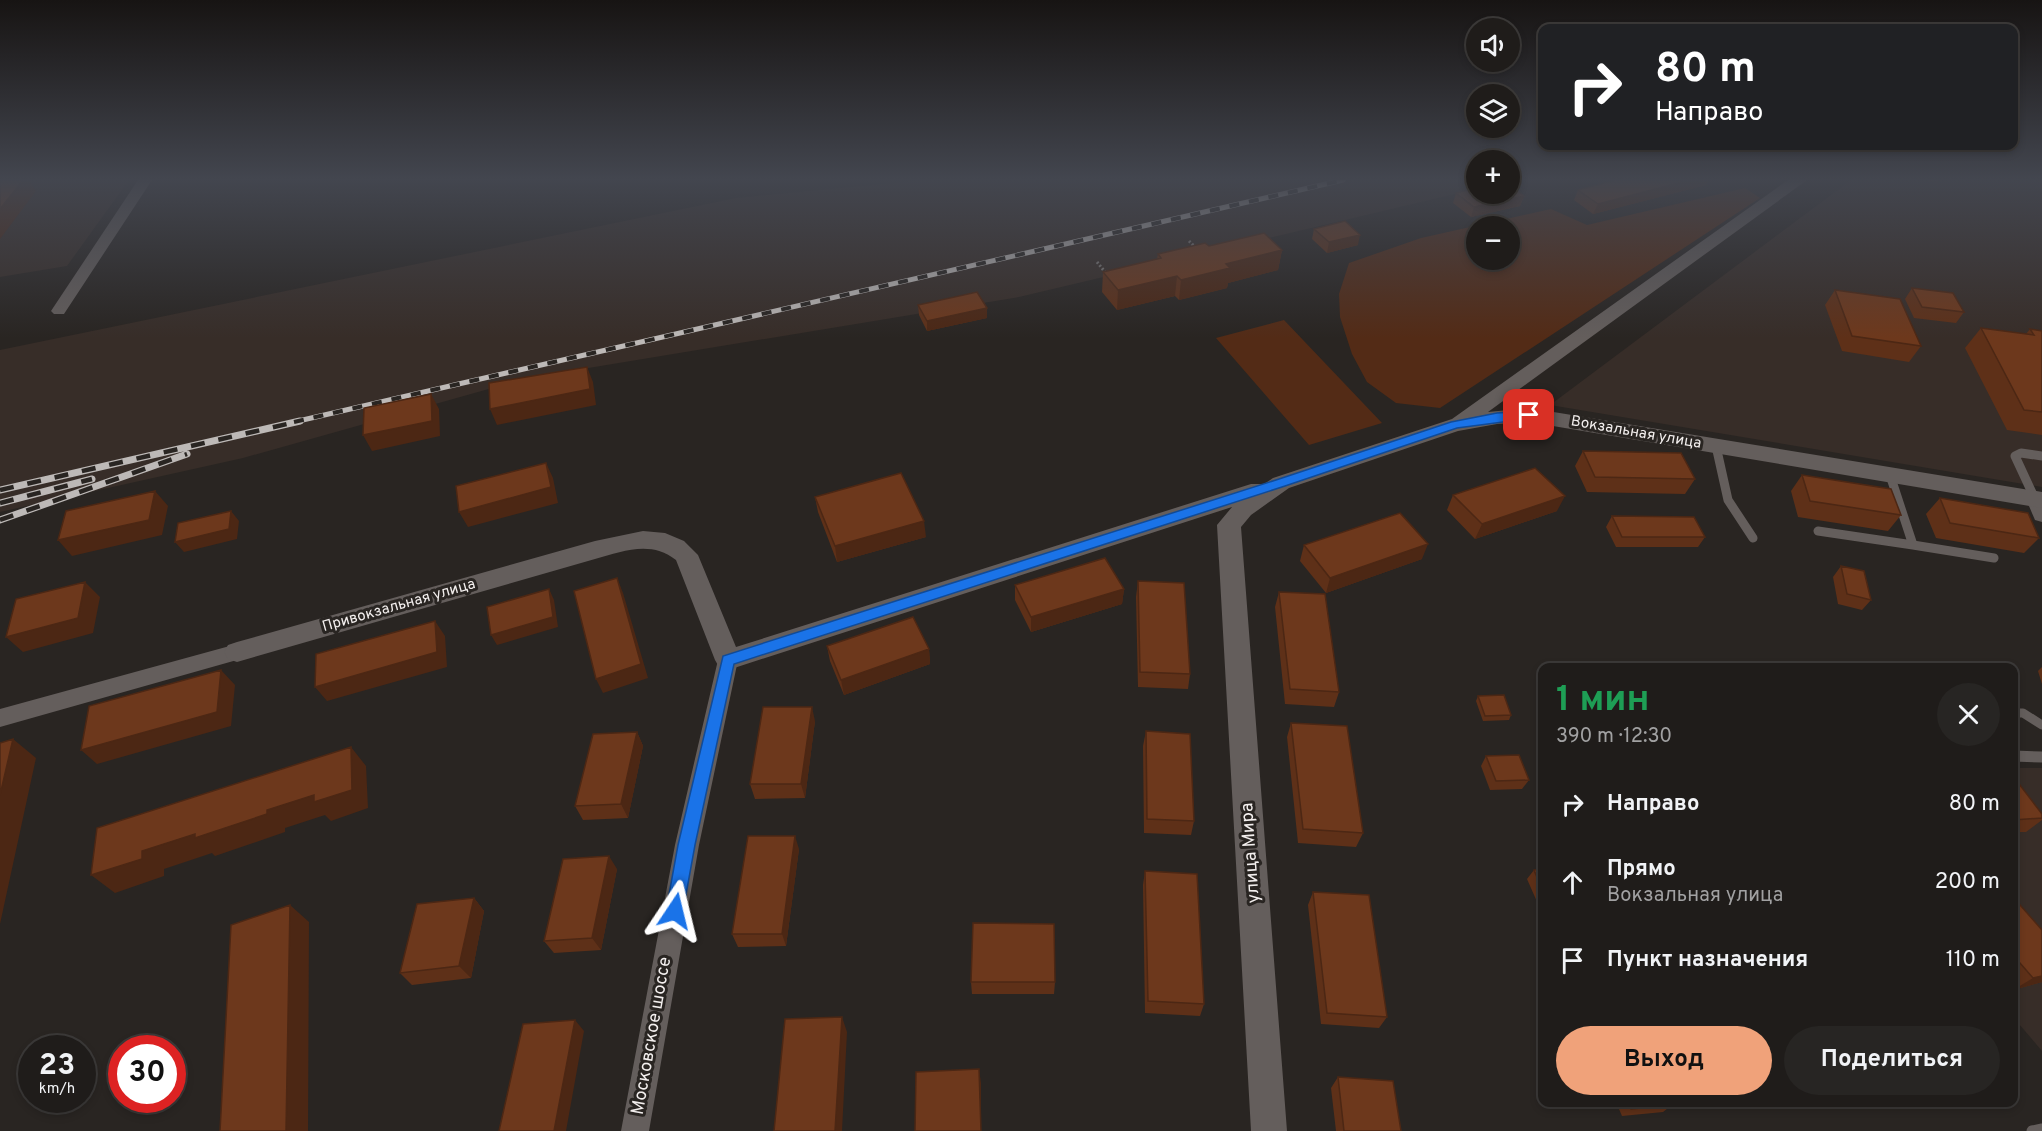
<!DOCTYPE html>
<html lang="ru">
<head>
<meta charset="utf-8">
<style>
	body { margin:0; font-family:Overpass,sans-serif; background:#272523; color:#f1f3f6; height:100vh; display:flex; flex-direction:column; font-size:22px; white-space:nowrap }
	* { box-sizing:border-box; margin:0 }
	p { font-size:20px; color:#a1a1a2 }
	.icon { flex:none; width:33px; height:33px; fill:none; stroke:currentColor; stroke-width:2; stroke-linecap:round; stroke-linejoin:round }
	.map { position:relative; flex:1; overflow:hidden }
	.drawer { position:absolute; left:1538px; top:663px; width:480px; height:444px; display:flex; flex-direction:column; background:#1f1c1a; border-radius:12px; box-shadow:0 3px 9px #0003,0 0 0 2px #3c3a39 }
	.drawer>* { flex:none }
	.guide { position:absolute; left:1538px; top:24px; width:480px; height:126px; border-radius:12px; box-shadow:0 3px 9px #0003,0 0 0 2px #3c3a39; background:#202124; color:#fff; overflow:hidden }
	.buttons { position:absolute; left:1466px; top:18px; display:grid; gap:12px }
	.buttons a { display:grid; place-items:center; width:54px; height:54px; border-radius:50%; background:#1f1c1a; box-shadow:0 3px 9px #0003,0 0 0 2px #3c3a39; font-size:30px }
	.speed { position:absolute; left:18px; top:1035px; display:flex; gap:12px; font-size:30px; font-weight:700; text-align:center }
	.speed>* { display:grid; place-content:center; width:78px; height:78px; border-radius:50%; background:#1f1c1a; box-shadow:0 3px 9px #0003,0 0 0 2px #3c3a39; line-height:1 }
	.speed small { font-size:15px; font-weight:400 }
	.speed .limit { border:9px solid #d22; background:#fff; color:#111 }
	.pin { position:absolute; display:grid; place-items:center; width:51px; height:51px; color:#fff; margin:-26px; border-radius:12px; box-shadow:0 3px 9px #0006 }
	.me { position:absolute; width:66px; margin:-33px; rotate:10deg; stroke-linejoin:round; filter:drop-shadow(0 0 4px #0008) }
	.turn { display:flex; align-items:center; gap:21px; height:126px; padding:0 18px; font-size:27px }
	.turn .icon { width:78px; height:78px; stroke-width:2.5 }
	.turn b { display:block; font-size:42px; line-height:51px }
	.round { display:grid; place-items:center; flex:none; width:63px; height:63px; border-radius:32px; background:#272523 }
	.summary { display:flex; align-items:center; justify-content:space-between; height:102px; padding:0 18px }
	h1 { font-size:36px; font-weight:700; line-height:45px; color:#1e9e55 }
	.button { display:flex; gap:12px; margin-top:auto; padding:12px 18px }
	.button a { flex:1; height:69px; border-radius:36px; background:#f0a27a; color:#111; font-size:24px; font-weight:700; line-height:69px; text-align:center }
	.button a+a { background:#272523; color:#f1f3f6 }
	ul { padding:0; list-style:none }
	li { display:flex; align-items:center; gap:18px; height:78px; padding:0 18px }
	li div { flex:1 }
	li b { display:block; font-size:22px }
	li em { font-style:normal }
	.map>svg:first-child { display:block }
</style>
</head>
<body>
<div class="map">
<svg width="2042" height="1131" viewBox="0 0 2042 1131">
	<rect width="100%" height="100%" fill="#292522"/>
	<!-- built -->
	<path fill="#372d28" d="M0,180H129L67,266L0,277Z
		M925,180H1476V189L1019,297L528,378L243,458L0,512V350L736,198Z
		M1851,180H2042V487L1550,405Z
		M2013,768H2042V1051L2013,1017Z"/>
	<!-- green -->
	<path fill="#532b16" fill-rule="evenodd" d="M1745,188L1760,198L1440,408L1396,403L1367,382L1352,354L1340,317L1339,294L1349,263L1421,238L1551,209L1587,225ZM1476,226H1509V260H1476Z
		M1284,320L1382,423L1309,445L1216,338Z"/>
	<g fill="none" stroke-linecap="round" stroke-linejoin="round">
		<!-- path -->
		<path stroke="#7e7a78" stroke-width="3" stroke-dasharray="2 2" stroke-linecap="butt" d="M1189,241L1195,247
			M1097,262L1105,272"/>
		<!-- service-far1 -->
		<path stroke="#645e5c" stroke-width="9" d="M1716,446L1728,500L1753,538
			M2035,499L2015,456L2021,453L2042,456
			M1818,531L1913,545L1890,475
			M1913,545L1994,558
			M2013,713H2023L2042,725"/>
		<!-- service -->
		<path stroke="#645e5c" stroke-width="11" d="M2013,756L2042,757
			M2032,1131L2042,1129"/>
		<!-- minor -->
		<path fill="#645e5c" fill-rule="evenodd" d="M138,180H152L64,314H54L51,311Z
			M2035,493L2042,495V522L2035,520L2026,499L2028,494Z
			M237,644L244,646L247,652L244,658L0,727V709Z
			M728,652L735,654L738,660L699,845L649,1131H621L675,845L718,660L721,654Z"/>
		<!-- tertiary -->
		<path fill="#645e5c" fill-rule="evenodd" d="M1788,180H1807L1488,412L1529,408L2042,492V508L1529,422L1497,424L1458,431L1289,488L1251,515L1241,527L1287,1131H1251L1217,525L1232,507L728,670L719,667L715,660L676,560C651,540 623,551 595,559L237,662L228,659L224,652L228,645L237,642L595,541L643,531L665,533L684,541L698,555L736,647L1251,484H1264L1273,478L1452,419Z"/>
		<defs>
			<path id="rail-far1" d="M294,422L1343,180"/>
			<path id="rail" d="M0,490L300,421
				M0,503L92,479
				M0,520L187,454"/>
		</defs>
		<!-- rail-far1 casing -->
		<use href="#rail-far1" stroke="#bdb9b7" stroke-width="5"/>
		<!-- rail casing -->
		<use href="#rail" stroke="#bdb9b7" stroke-width="7"/>
		<!-- rail-far1 -->
		<use href="#rail-far1" stroke="#292522" stroke-width="4" stroke-dasharray="10" stroke-linecap="butt"/>
		<!-- rail -->
		<use href="#rail" stroke="#292522" stroke-width="4.5" stroke-dasharray="14" stroke-linecap="butt"/>
	</g>
	<!-- wall -->
	<path fill="#5e3018" d="M1616,180H1708L1706,185L1593,214L1574,200L1578,190Z
		M1926,180H1940L1936,183Z
		M1456,193L1524,196L1520,206L1471,217L1453,203Z
		M1314,229L1358,245L1327,253L1312,239Z
		M1209,246L1282,250L1278,270L1228,283L1227,288L1179,300L1175,296L1117,310L1102,292L1103,272L1157,259L1158,254Z
		M1912,288L1964,312L1956,323L1914,318L1905,299Z
		M1835,290L1921,346L1909,362L1842,351L1825,305Z
		M918,305L987,308V318L927,331L919,315Z
		M1981,328L2026,334L2030,329L2042,331V435L2007,430L1965,348Z
		M1583,451L1695,479L1685,494L1587,492L1575,466Z
		M1802,475L1901,515L1888,531L1798,517L1791,491Z
		M1453,495L1557,511L1475,539L1447,510Z
		M815,497L926,537L837,562L818,512Z
		M1940,498L2039,538L2024,553L1936,538L1926,514Z
		M1612,516L1705,537L1698,547H1616L1606,527Z
		M1304,545L1422,559L1326,593L1300,561Z
		M1841,566L1871,600L1862,610L1838,604L1833,577Z
		M1138,581L1190,674L1188,689L1138,687L1136,597Z
		M1015,585L1124,589L1122,604L1031,632L1015,600Z
		M1279,592L1339,692L1334,707L1285,704L1275,607Z
		M827,646L929,649L930,664L844,695L830,661Z
		M2042,667V684L2038,671Z
		M1478,696L1511,715L1509,720L1483,721L1476,701Z
		M815,721L805,798L755,799L750,784Z
		M1291,723L1363,833L1356,847L1298,843L1287,737Z
		M1146,731L1194,821L1191,835L1144,833L1143,746Z
		M637,732L643,746L628,818L583,820L575,806Z
		M1486,756L1529,780L1522,789L1490,790L1481,766Z
		M2013,776L2042,814V820L2026,832H2013Z
		M799,849L786,946L738,947L732,934Z
		M617,869L601,950L554,953L544,941Z
		M1542,869V904H1538L1527,879L1534,870Z
		M1145,871L1204,1004L1200,1016L1145,1013L1143,885Z
		M1313,892L1387,1017L1379,1028L1321,1024L1308,905Z
		M2013,897L2042,982L2013,990Z
		M474,898L484,911L471,978L412,985L400,973Z
		M971,982H1055L1054,994H972Z
		M1338,1077L1401,1131H1336L1331,1088Z
		M1616,1102H1671L1672,1105L1663,1112L1622,1116Z"/>
	<!-- shaded-wall -->
	<path fill="#4c2714" d="M23,180H29L36,191L0,239V209Z
		M1690,180H1708L1706,185L1593,214L1598,204Z
		M1524,196L1520,206L1471,217L1474,207Z
		M1360,235L1358,245L1327,253L1329,242Z
		M1282,250L1278,270L1228,283L1227,288L1179,300L1181,280L1226,264Z
		M1177,276L1175,296L1117,310L1118,290Z
		M987,308V318L927,331V321Z
		M587,367L593,382L596,405L497,425L490,409Z
		M431,394L439,409L440,436L372,451L363,435Z
		M546,463L553,478L558,503L468,527L459,512Z
		M155,491L168,506L162,535L72,556L58,540Z
		M1565,496L1557,511L1475,539L1482,524Z
		M231,511L239,521L237,539L184,552L175,542Z
		M924,521L926,537L837,562L835,546Z
		M1428,544L1422,559L1326,593L1330,578Z
		M617,578L623,593L648,678L603,693L596,679Z
		M85,582L100,597L93,633L23,652L6,637Z
		M549,589L554,600L558,627L497,645L491,635Z
		M1124,589L1122,604L1031,632V617Z
		M435,621L445,636L447,667L327,701L315,687Z
		M929,649L930,664L844,695L841,680Z
		M221,670L235,685L231,726L97,764L81,750Z
		M812,707L815,721L805,798L801,784Z
		M637,732L643,746L628,818L621,804Z
		M13,739L36,758L0,924V795Z
		M351,747L366,766L368,808L331,821L325,815L285,828V832L215,856L212,853L164,869V876L115,893L91,875L142,851L267,810Z
		M795,836L799,849L786,946L782,934Z
		M609,856L617,869L601,950L592,938Z
		M474,898L484,911L471,978L459,966Z
		M290,905L309,922L308,1131H286Z
		M2042,976V982L2013,990L2033,978Z
		M842,1017L847,1032L842,1131H835Z
		M575,1020L584,1031L566,1131H554Z
		M979,1069L981,1083V1131Z"/>
	<!-- building -->
	<path fill="#6d381c" stroke="#4c2714" stroke-width="1.5" d="M0,180H23L0,209Z
		M1616,180H1690L1598,204L1578,190Z
		M1509,184L1524,196L1474,207L1456,193L1476,188V194H1509Z
		M1345,221L1360,235L1329,242L1314,229Z
		M1264,233L1282,250L1226,264L1230,268L1181,280L1177,276L1118,290L1103,272L1161,258L1158,254L1205,243L1209,246Z
		M1912,288L1953,293L1964,312L1922,307Z
		M1835,290L1900,299L1921,346L1852,336Z
		M977,292L987,308L927,321L918,305Z
		M1981,328L2034,335L2030,329L2042,331V412L2024,410Z
		M587,367L590,389L490,409L489,383Z
		M431,394L432,421L363,435L364,408Z
		M1583,451L1681,453L1695,479L1595,477Z
		M546,463L551,487L459,512L456,486Z
		M1535,468L1565,496L1482,524L1453,495Z
		M901,473L924,521L835,546L815,497Z
		M1802,475L1891,489L1901,515L1810,501Z
		M155,491L149,520L58,540L66,511Z
		M1940,498L2028,513L2039,538L1950,523Z
		M231,511L229,529L175,542L178,523Z
		M1400,513L1428,544L1330,578L1304,545Z
		M1612,516L1694,517L1705,537H1622Z
		M1105,558L1124,589L1031,617L1015,585Z
		M1841,566L1864,571L1871,600L1847,594Z
		M617,578L641,664L596,679L574,591Z
		M1138,581L1184,583L1190,674L1140,672Z
		M85,582L78,618L6,637L16,599Z
		M549,589L553,617L491,635L487,607Z
		M1279,592L1325,594L1339,692L1290,689Z
		M913,617L929,649L841,680L827,646Z
		M435,621L437,652L315,687L316,654Z
		M221,670L217,712L81,750L89,706Z
		M1504,695L1511,715L1485,716L1478,696Z
		M763,707H812L801,784H750Z
		M1291,723L1347,726L1363,833L1303,829Z
		M1146,731L1190,734L1194,821L1147,819Z
		M637,732L621,804L575,806L593,734Z
		M13,739L0,795V743Z
		M351,747L352,790L314,802V795L267,810V814L195,838V834L142,851V859L91,875L97,828Z
		M1519,755L1529,780L1496,781L1486,756Z
		M2013,776L2042,814V818L2013,820Z
		M748,836H795L782,934H732Z
		M609,856L592,938L544,941L563,859Z
		M1542,869V889L1534,870Z
		M1145,871L1197,874L1204,1004L1148,1001Z
		M1313,892L1369,895L1387,1017L1327,1013Z
		M2013,897L2042,930V976L2033,978L2013,955Z
		M474,898L459,966L400,973L417,904Z
		M290,905L286,1131H220L231,925Z
		M973,923L1054,924L1055,982H971Z
		M842,1017L835,1131H774L785,1019Z
		M575,1020L554,1131H499L523,1024Z
		M979,1069L981,1131H915L916,1072Z
		M1338,1077L1393,1081L1401,1131H1344Z
		M1628,1102H1671L1672,1105L1631,1109Z"/>
	<!-- sky -->
	<linearGradient id="sky" x2="0" y2="1"><stop stop-color="#171413"/><stop offset="0.53" stop-color="#43464f"/><stop offset="1" stop-color="#43464f" stop-opacity="0"/></linearGradient>
	<rect width="2042" height="338" fill="url(#sky)"/>
	<!-- route -->
	<path fill="#1a73e8" stroke="#114b97" stroke-width="1.5" d="M1529,411L1533,412V418L1457,428L1285,486L734,664L695,845L683,911L681,917L675,919L668,917L666,911L678,845L723,656L1276,480L1451,422L1497,413Z"/>
	<g text-anchor="middle" dominant-baseline="central" stroke-width="6" stroke-linejoin="round" paint-order="stroke">
		<!-- street labels -->
		<g font-size="15" fill="#f3efee" stroke="#292522">
			<text transform="translate(1636 433) rotate(10)">Вокзальная улица</text>
			<text transform="translate(399 606) rotate(-16)">Привокзальная улица</text>
		</g>
		<!-- near-street labels -->
		<g font-size="18" fill="#f3efee" stroke="#292522">
			<text transform="translate(1251 853) rotate(-94)">улица Мира</text>
			<text transform="translate(652 1036) rotate(-80)">Московское шоссе</text>
		</g>
	</g>
</svg>
<div class="buttons">
<a><svg class="icon" aria-label="sound" viewBox="0 0 24 24"><path d="M4 9h4l5-4v14l-5-4H4zM17 9q2 3 0 6"/></svg></a>
<a><svg class="icon" aria-label="layers" viewBox="0 0 24 24"><path d="M12 4l9 5-9 5-9-5zM3 14l9 5 9-5"/></svg></a>
<a>+</a>
<a>−</a>
</div>
<div class="speed"><div>23<small>km/h</small></div><div class="limit">30</div></div>
<div class="pin" style="left:1529px;top:415px;background:#d93025"><svg class="icon" aria-label="arrive" viewBox="0 0 24 24"><path d="M6 21V4h12l-3 4 3 4H6"/></svg></div>
<svg class="me" style="left:675px;top:911px" viewBox="-20 -20 40 40"><path d="M0-17L14 15 0 8-14 15z" fill="#1a73e8" stroke="#fff" stroke-width="4"/></svg>
<div class="guide">
<div class="turn"><svg class="icon" aria-label="right" viewBox="0 0 24 24"><path d="M7 20v-9h11M14 6l5 5-5 5"/></svg><div><b>80 m</b>Направо</div></div>
</div>
<section class="drawer">
<div class="summary"><div><h1>1 мин</h1><p>390 m · 12:30</p></div><a class="round"><svg class="icon" aria-label="close" viewBox="0 0 24 24"><path d="M6 6l12 12M18 6L6 18"/></svg></a></div>
<ul>
<li><svg class="icon" aria-label="right" viewBox="0 0 24 24"><path d="M7 20v-9h11M14 6l5 5-5 5"/></svg><div><b>Направо</b></div><em>80 m</em></li>
<li><svg class="icon" aria-label="ahead" viewBox="0 0 24 24"><path d="M12 20V5M6 11l6-6 6 6"/></svg><div><b>Прямо</b><p>Вокзальная улица</p></div><em>200 m</em></li>
<li><svg class="icon" aria-label="arrive" viewBox="0 0 24 24"><path d="M6 21V4h12l-3 4 3 4H6"/></svg><div><b>Пункт назначения</b></div><em>110 m</em></li>
</ul>
<div class="button"><a>Выход</a><a>Поделиться</a></div>
</section>
</div>
</body>
</html>
